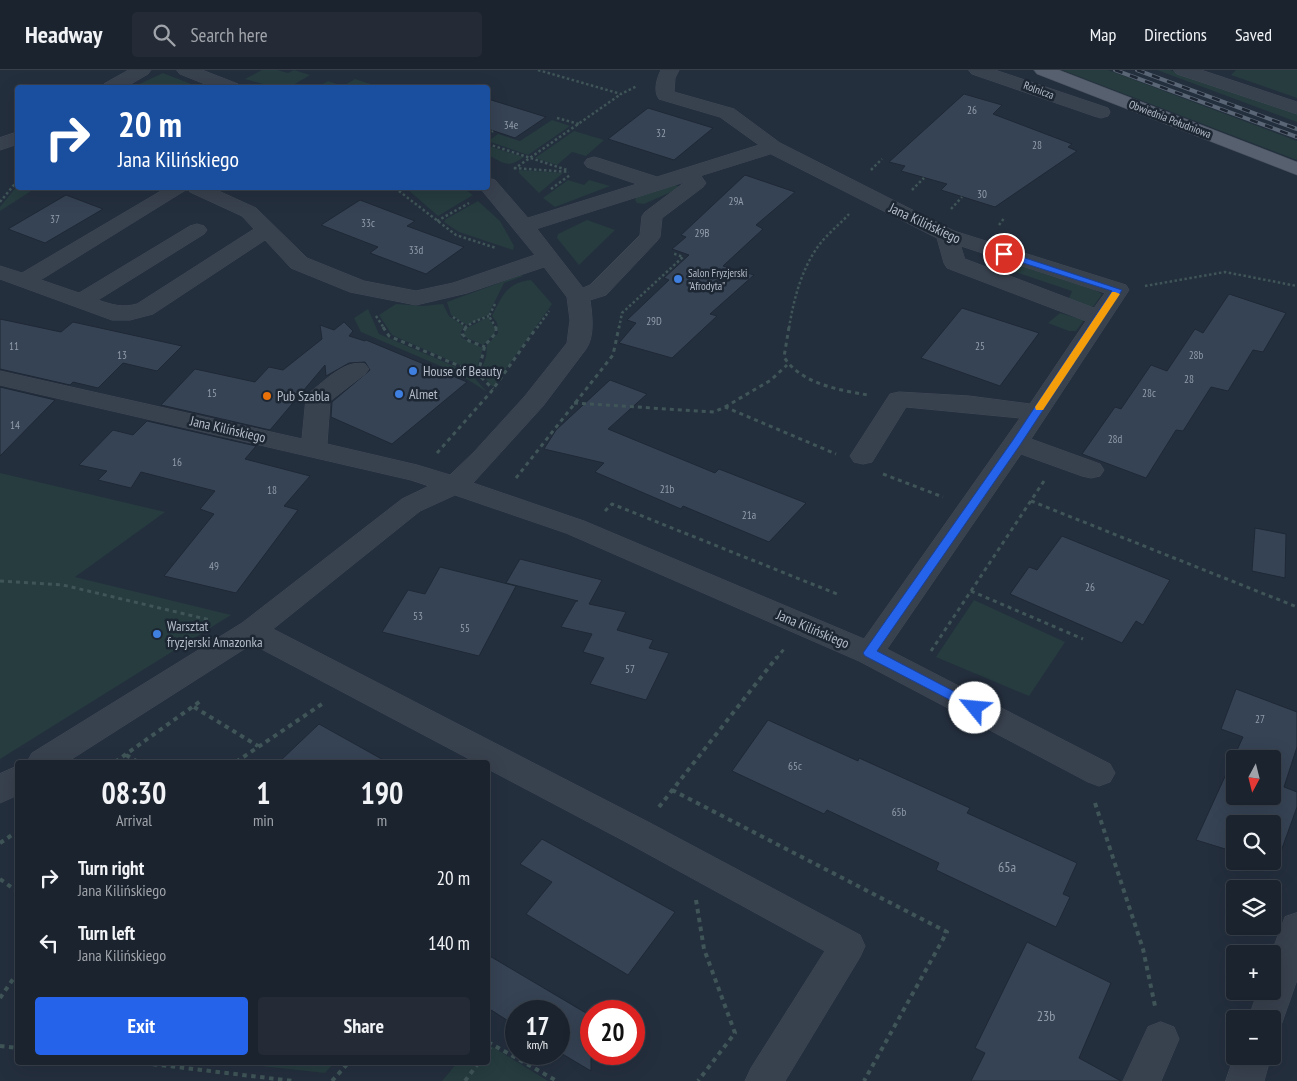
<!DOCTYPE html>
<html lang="en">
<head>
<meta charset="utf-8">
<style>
	body { margin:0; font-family:"PT Sans Narrow",sans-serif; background:#242b36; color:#f1f3f6; height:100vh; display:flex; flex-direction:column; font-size:19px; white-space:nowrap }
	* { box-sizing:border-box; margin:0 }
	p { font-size:16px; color:#a0a4aa }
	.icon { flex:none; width:28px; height:28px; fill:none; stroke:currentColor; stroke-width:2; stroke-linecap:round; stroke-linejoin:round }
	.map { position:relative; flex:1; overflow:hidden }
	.sheet { position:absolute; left:15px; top:690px; width:475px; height:305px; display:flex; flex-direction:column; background:#1b232e; border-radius:5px; box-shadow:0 5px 20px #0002,0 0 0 1px #39404a }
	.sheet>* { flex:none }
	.top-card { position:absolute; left:15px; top:15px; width:475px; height:105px; border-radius:5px; box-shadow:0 5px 20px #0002,0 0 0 1px #39404a; background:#1a4fa0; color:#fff; overflow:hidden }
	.needle { width:32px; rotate:187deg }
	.fabs { position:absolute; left:1226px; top:680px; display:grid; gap:10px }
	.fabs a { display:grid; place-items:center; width:55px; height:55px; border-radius:5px; background:#1b232e; box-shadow:0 5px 20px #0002,0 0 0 1px #39404a; font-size:25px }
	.speed { position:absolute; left:505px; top:930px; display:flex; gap:10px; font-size:25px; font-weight:700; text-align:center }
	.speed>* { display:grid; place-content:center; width:65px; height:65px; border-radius:50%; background:#1b232e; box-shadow:0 5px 20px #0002,0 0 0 1px #39404a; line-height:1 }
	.speed small { font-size:12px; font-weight:400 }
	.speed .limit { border:8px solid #d22; background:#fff; color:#111 }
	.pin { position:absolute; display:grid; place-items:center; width:42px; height:42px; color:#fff; margin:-21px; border:2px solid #fff; border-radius:50%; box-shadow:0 1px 5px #0007 }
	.me { position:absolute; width:55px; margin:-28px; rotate:298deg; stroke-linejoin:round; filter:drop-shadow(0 0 4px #0008) }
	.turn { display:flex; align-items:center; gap:18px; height:105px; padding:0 20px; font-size:22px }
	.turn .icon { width:65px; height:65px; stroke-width:2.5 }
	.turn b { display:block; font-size:35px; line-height:42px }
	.eta { display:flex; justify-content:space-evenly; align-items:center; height:85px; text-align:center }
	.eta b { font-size:30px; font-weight:600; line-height:35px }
	.primary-button { display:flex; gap:10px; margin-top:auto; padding:10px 20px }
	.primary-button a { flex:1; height:58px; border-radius:5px; background:#2563eb; color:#fff; font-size:20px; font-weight:600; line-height:58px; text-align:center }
	.primary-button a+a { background:#242b36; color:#f1f3f6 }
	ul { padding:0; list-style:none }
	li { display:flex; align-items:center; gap:15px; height:65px; padding:0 20px }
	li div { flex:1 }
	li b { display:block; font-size:19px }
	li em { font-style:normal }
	header { display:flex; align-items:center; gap:30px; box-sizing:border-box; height:70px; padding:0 25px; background:#1b232e; border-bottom:1px solid #39404a }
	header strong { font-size:24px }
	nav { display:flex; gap:28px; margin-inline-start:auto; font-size:18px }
	.search { width:350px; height:45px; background:#242b36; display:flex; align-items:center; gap:12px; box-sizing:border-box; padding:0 18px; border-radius:5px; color:#a0a4aa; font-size:19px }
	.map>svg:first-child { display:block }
</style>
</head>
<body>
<header>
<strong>Headway</strong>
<div class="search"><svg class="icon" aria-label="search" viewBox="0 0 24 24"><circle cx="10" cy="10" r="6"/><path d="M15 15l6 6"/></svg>Search here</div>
<nav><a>Map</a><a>Directions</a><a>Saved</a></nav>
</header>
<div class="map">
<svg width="1297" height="1011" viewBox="0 0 1297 1011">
	<rect width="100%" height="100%" fill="#242f3e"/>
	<!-- green -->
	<path fill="#263c3f" d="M262,0H277L288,3L294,0L310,5L290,17H273L245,9Z
		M1062,0H1108L1297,71V90Z
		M1157,0H1170L1297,44V52Z
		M1236,0H1297V28L1231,5Z
		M163,3L199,17H133Z
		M355,9L380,17H317L328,11L343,16Z
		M552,50L570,56L528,85L488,71L498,64L520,71Z
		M574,61L604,70L586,86L572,82L557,95L535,88Z
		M488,76L524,87C507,99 504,93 488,85Z
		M519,100L563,103L539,123L519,103Z
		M568,110L584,115L589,110L610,116L555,137L543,128Z
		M675,114L680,118L644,134L637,133L635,130L637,125Z
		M17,116L18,118H36L0,141V137Z
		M406,118H463L473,125L438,146Z
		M478,131L500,151L514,176L513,180L459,162L444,152L446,149Z
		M587,150L615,160L579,195L557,168L558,164Z
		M1013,193L1095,220L1102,224L1093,237L1068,231L1072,221L1009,200Z
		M521,205L523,206L504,213L488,245L467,255L451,245L447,232Z
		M531,210L552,234L493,317L480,303L486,287L487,275L498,263L497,253L492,246C502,226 506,213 531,210Z
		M396,234L423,236L443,234L449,246L464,256L460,264L462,268L483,278L476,302L392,265L379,245Z
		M368,239L379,264L470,303L487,322L459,304L361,262L354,248Z
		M1060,243L1084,250L1076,261H1069L1048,253Z
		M488,247L494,257L495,263L483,275L465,267L464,263L465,259Z
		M0,403L165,442L75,507L231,545L0,689Z
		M974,530L1065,572L1029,626L936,587Z
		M488,974L548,1011H442L457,993L488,992Z
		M234,993L334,992V993L325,1003Z"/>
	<!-- building -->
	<path fill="#364354" stroke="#1f2835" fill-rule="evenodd" d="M964,24L1002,35L993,44L1072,74L1068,77L1077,81L995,137L941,120L947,114L901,101L905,96L889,92Z
		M488,29L546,47L515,68L488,59Z
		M648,38L713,58L674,90L608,69Z
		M745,105L795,122L756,155L763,159L723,196L754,205L710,244L717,246L672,288L619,273L636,253L627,250L669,210L664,208L689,185L672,179L686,167L681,165Z
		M66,125L103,139L45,173L8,159Z
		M360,130L415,151L407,156L464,177L426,204L370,183L378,177L321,155Z
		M1229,224L1286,243L1263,282L1253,280L1228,321L1211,317L1183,361L1176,360L1146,408L1082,384L1115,337L1121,339L1151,295L1167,301L1195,259L1203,263Z
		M962,238L1039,263L1000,316L921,288Z
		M0,249L61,262L73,252L182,276L157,301L123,293L98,318L73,312L70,315L0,299Z
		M344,252L353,261L349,266L365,271L366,270L467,312L392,374L331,347L332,332L370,300L365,292L349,293L326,306L325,295L270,360L161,335L195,299L255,312L269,297L283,300L322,269L320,255L334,260Z
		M610,310L647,324L608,359L715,403L719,399L806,433L769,472L683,436L681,439L595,402L604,393L544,379L556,360Z
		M0,317L55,330L0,386Z
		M147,351L256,376L245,389L310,406L284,436L298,440L236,523L164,506L214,444L200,439L215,421L141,402L131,418L98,410L107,401L79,395L113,360L133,365Z
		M1255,458L1286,464L1285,508L1252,501Z
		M1062,466L1170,510L1143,555L1136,551L1122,573L1010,524L1029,497L1037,500Z
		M520,489L602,510L589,534L626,542L617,560L653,570L649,578L669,583L646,630L590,614L604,588L583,582L592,564L561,557L576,531H578L506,513Z
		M440,497L516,516L479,586L382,562L408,520L425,524Z
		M1236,619L1297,642V677L1284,717L1297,722V737L1276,795L1265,791H1272V754H1235V782L1196,770L1243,667L1221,659ZM1235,689H1272V726H1235Z
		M768,650L858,691L859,688L970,738L967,743L1077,793L1063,824L1070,827L1056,857L936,800L939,793L827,740L824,744L732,701Z
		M319,654L387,692H279Z
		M542,769L675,842L628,905L526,844L552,812L520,794Z
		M1027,872L1111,913L1079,988L1121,1011H971L985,983L975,978Z
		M488,885L591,946V1001L559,982V941H516V956L488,938Z"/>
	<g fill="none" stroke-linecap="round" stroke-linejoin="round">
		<defs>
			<path id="minor" d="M129,0H151L148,4L124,18H101L104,14Z
				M177,0H202L238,14L241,18H215L180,4Z
				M661,0H679L675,8L674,22L734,39L780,73L954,161L1126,215L1129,220L1031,369L1100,394L1104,400L1100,406L1091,408L1082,406L1021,384L887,579L1110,694L1115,703L1110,712L1099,716L1088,712L859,591L566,463L455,425L420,441L273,559L650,753L860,865L865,876L860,887L785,1011H745L751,998L825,881L628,773L488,699V692H475L252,574L67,692H27L32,683L242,553L402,429L429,416L411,410L0,315V301L302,369L306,328L309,323C325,311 345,289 365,294L369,299L365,304L330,331L327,374L417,395L450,405L474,382L525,326L567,273L570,250L567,227L544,197L467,223L416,235L350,222L291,198L265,170L153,244L130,250H112L0,209V196L22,203L166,118H212L256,138L307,188L364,211L416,221L453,213L535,185L480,118H488V108L495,110L528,148L637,114L587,97L584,93L587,89L594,87L601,89L657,107L759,75L720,47L659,29C653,21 657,8 661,0ZM771,84L937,168L944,193L947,198L1086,251L1030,334L969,326L899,322L890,324L850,386L854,392L863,394L872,392L906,337L1020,348L864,569L584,451L473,413L543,336L586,279C595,266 592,245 590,230L606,225L657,171L660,167L662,148L703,117L706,113L701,106ZM685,112L645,142L642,146L640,165L590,215L583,218L537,159ZM188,119L190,122L242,146L254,159L137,234C123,238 112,235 98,230L204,164L207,160L204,156L197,154L190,156L79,223L41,210ZM961,176L1105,223L1094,238L965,189Z
				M969,0H995L1108,38L1110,42L1108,46L1101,48L1094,46L972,4Z
				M1174,0H1201L1297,32V44L1177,4Z
				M18,62V74L0,80V68Z
				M18,696V725L0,733V704Z
				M1297,843V910L1279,961L1272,963V949H1248L1258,921H1272V884H1271L1285,847Z
				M1161,952L1174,957L1179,969L1161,1011H1123L1148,957Z
				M1235,985L1271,986L1264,1011H1226Z"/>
			<path id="major" d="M1034,0H1059L1297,92V105L1037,4Z"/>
		</defs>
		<!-- minor casing -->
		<use href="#minor" stroke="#414a57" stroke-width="1"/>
		<!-- major casing -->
		<use href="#major" stroke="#414a57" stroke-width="1"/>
		<!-- path-far2 -->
		<path stroke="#3f5557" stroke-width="2.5" stroke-dasharray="2.5 2.5" stroke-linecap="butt" d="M538,0L621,24L637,16
			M303,18L307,15
			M557,48L579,54
			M488,65L493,61
			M488,74L567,100
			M514,98L569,102
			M514,99L621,24
			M871,100L882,89
			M395,118L456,165L496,178
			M551,119L570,105
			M912,120L924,108
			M0,132L18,110
			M951,139L962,127
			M437,151L469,133
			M999,155L1005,147
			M1145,216L1225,202L1297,216
			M495,234L489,246L496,258
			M376,246L384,258
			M453,247L466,256
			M465,258L473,252L489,246
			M537,258L549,241
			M619,258L622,243L683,187L672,183
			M789,258C794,227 803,193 824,169C832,160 841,153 849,144"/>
		<!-- path-far1 -->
		<path stroke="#3f5557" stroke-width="3" stroke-dasharray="4 4" stroke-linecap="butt" d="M383,257L389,266L478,304L493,319
			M466,257L462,264L469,271L485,277
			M789,257L784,287C801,314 839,320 868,325
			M478,304L485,275L496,263V257
			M574,333L714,342L725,337L836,384
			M725,337L771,310L787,295
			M437,383L491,322L537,257
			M883,404L943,427
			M516,408L613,285L619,257
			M1031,431L1297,537
			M605,441L612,434L837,524
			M0,511L63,515L210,550
			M971,521L1044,411
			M931,581L971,521L1083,569
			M776,589L784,579"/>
		<!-- path -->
		<path stroke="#3f5557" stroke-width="4" stroke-dasharray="4.5 4.5" stroke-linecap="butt" d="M194,637L258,676
			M126,685L138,692
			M115,692L202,630
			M236,692L325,632
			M672,720L947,862L864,1011
			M1095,733L1143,879L1155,936
			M659,737L777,587
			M0,773L18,761
			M0,809L18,822
			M696,830L704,879L735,963L698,1011
			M0,928L18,902
			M488,972L557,1011
			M0,976L18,978
			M488,981L492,974
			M135,992L293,1011
			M332,1011L349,992
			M465,1011L479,992"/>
		<!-- minor -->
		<use href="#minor" fill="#38414e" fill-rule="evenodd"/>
		<!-- major -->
		<use href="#major" fill="#56606e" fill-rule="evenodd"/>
		<defs>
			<path id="rail" d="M1115,0L1297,67
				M1137,0L1297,59"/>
		</defs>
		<!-- rail casing -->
		<use href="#rail" stroke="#5a6575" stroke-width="4"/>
		<!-- rail -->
		<use href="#rail" stroke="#1d2633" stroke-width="2.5" stroke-dasharray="8" stroke-linecap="butt"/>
	</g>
	<!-- route -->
	<path fill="#2563eb" stroke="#184099" d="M1004,181L1122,220L1020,375L877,581L980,635L981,638L980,642L975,643L865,586L863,583L1013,370L1112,221L1001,186V182Z"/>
	<!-- slow -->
	<path fill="#f59e0b" d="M1112,222H1115L1120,224L1043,340H1036L1035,337Z"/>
	<!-- markers -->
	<g fill="#3f7fe0" stroke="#1d2633" stroke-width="2">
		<circle cx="678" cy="209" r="5"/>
		<circle cx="413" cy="301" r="5"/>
		<circle cx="399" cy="324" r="5"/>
		<circle cx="157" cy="564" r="5"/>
	</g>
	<circle fill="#e8710a" stroke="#1d2633" stroke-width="2" cx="267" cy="326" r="5"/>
	<g text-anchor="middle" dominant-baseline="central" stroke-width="5" stroke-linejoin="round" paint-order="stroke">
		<!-- far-street labels -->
		<g font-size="11" fill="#b4bcc9" stroke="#1d2633">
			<text transform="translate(1039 20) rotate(20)">Rolnicza</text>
			<text transform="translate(1170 49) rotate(21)">Obwiednia Południowa</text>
		</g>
		<!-- number labels -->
		<g font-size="11" fill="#929caa">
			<text x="972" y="40">26</text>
			<text x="511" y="55">34e</text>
			<text x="661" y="63">32</text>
			<text x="1037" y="75">28</text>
			<text x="982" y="124">30</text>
			<text x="736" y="131">29A</text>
			<text x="55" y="149">37</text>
			<text x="368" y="153">33c</text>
			<text x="702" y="163">29B</text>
			<text x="416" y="180">33d</text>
			<text x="654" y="251">29D</text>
			<text x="14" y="276">11</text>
			<text x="980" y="276">25</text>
			<text x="122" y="285">13</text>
			<text x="1196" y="285">28b</text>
			<text x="1189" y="309">28</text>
			<text x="212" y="323">15</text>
			<text x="1149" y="323">28c</text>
			<text x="15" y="355">14</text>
			<text x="1115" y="369">28d</text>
			<text x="177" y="392">16</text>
			<text x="667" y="419">21b</text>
			<text x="272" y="420">18</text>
			<text x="749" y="445">21a</text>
			<text x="214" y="496">49</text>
			<text x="1090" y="517">26</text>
			<text x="418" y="546">53</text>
			<text x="465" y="558">55</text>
			<text x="630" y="599">57</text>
			<text x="1260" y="649">27</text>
			<text x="795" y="696">65c</text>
			<text x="899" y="742">65b</text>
		</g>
		<!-- far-poi labels -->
		<g font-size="11" fill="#b4bcc9" stroke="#1d2633" text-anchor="start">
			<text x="688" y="203">Salon Fryzjerski<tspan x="688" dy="13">"Afrodyta"</tspan></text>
		</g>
		<!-- street labels -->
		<g font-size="14" fill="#b4bcc9" stroke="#1d2633">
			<text transform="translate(925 153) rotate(25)">Jana Kilińskiego</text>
			<text transform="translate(228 359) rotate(13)">Jana Kilińskiego</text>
			<text transform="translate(813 559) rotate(23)">Jana Kilińskiego</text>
		</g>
		<!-- poi labels -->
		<g font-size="14" fill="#b4bcc9" stroke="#1d2633" text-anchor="start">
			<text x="423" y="301">House of Beauty</text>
			<text x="409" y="324">Almet</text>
			<text x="277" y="326">Pub Szabla</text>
			<text x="167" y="556">Warsztat<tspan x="167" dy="16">fryzjerski Amazonka</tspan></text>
		</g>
		<!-- near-number labels -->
		<g font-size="14" fill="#929caa">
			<text x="1007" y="797">65a</text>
			<text x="1046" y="946">23b</text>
		</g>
	</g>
</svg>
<div class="fabs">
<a><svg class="needle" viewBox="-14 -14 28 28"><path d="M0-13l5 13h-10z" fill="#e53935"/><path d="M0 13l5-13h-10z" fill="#a0a4aa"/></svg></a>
<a><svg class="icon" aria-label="search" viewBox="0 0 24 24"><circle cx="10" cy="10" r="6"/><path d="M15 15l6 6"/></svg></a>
<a><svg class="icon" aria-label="layers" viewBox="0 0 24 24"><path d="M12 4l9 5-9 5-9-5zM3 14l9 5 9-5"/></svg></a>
<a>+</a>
<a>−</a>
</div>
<div class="speed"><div>17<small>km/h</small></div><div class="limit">20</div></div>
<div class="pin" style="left:1004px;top:184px;background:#d93025"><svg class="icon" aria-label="arrive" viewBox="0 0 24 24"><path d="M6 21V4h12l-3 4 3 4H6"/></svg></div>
<svg class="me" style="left:975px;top:638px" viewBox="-20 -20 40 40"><circle r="19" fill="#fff"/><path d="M0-13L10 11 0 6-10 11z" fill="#2563eb"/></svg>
<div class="top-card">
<div class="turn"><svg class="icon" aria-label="right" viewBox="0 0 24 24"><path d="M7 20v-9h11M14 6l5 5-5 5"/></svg><div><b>20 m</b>Jana Kilińskiego</div></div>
</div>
<section class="sheet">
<div class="eta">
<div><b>08:30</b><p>Arrival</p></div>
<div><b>1</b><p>min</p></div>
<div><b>190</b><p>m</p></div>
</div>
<ul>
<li><svg class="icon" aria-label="right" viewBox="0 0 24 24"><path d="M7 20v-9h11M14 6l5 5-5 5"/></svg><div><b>Turn right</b><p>Jana Kilińskiego</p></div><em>20 m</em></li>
<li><svg class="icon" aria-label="left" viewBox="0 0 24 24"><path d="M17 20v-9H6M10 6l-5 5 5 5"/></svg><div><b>Turn left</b><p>Jana Kilińskiego</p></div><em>140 m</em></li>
</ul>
<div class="primary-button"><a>Exit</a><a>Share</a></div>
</section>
</div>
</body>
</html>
